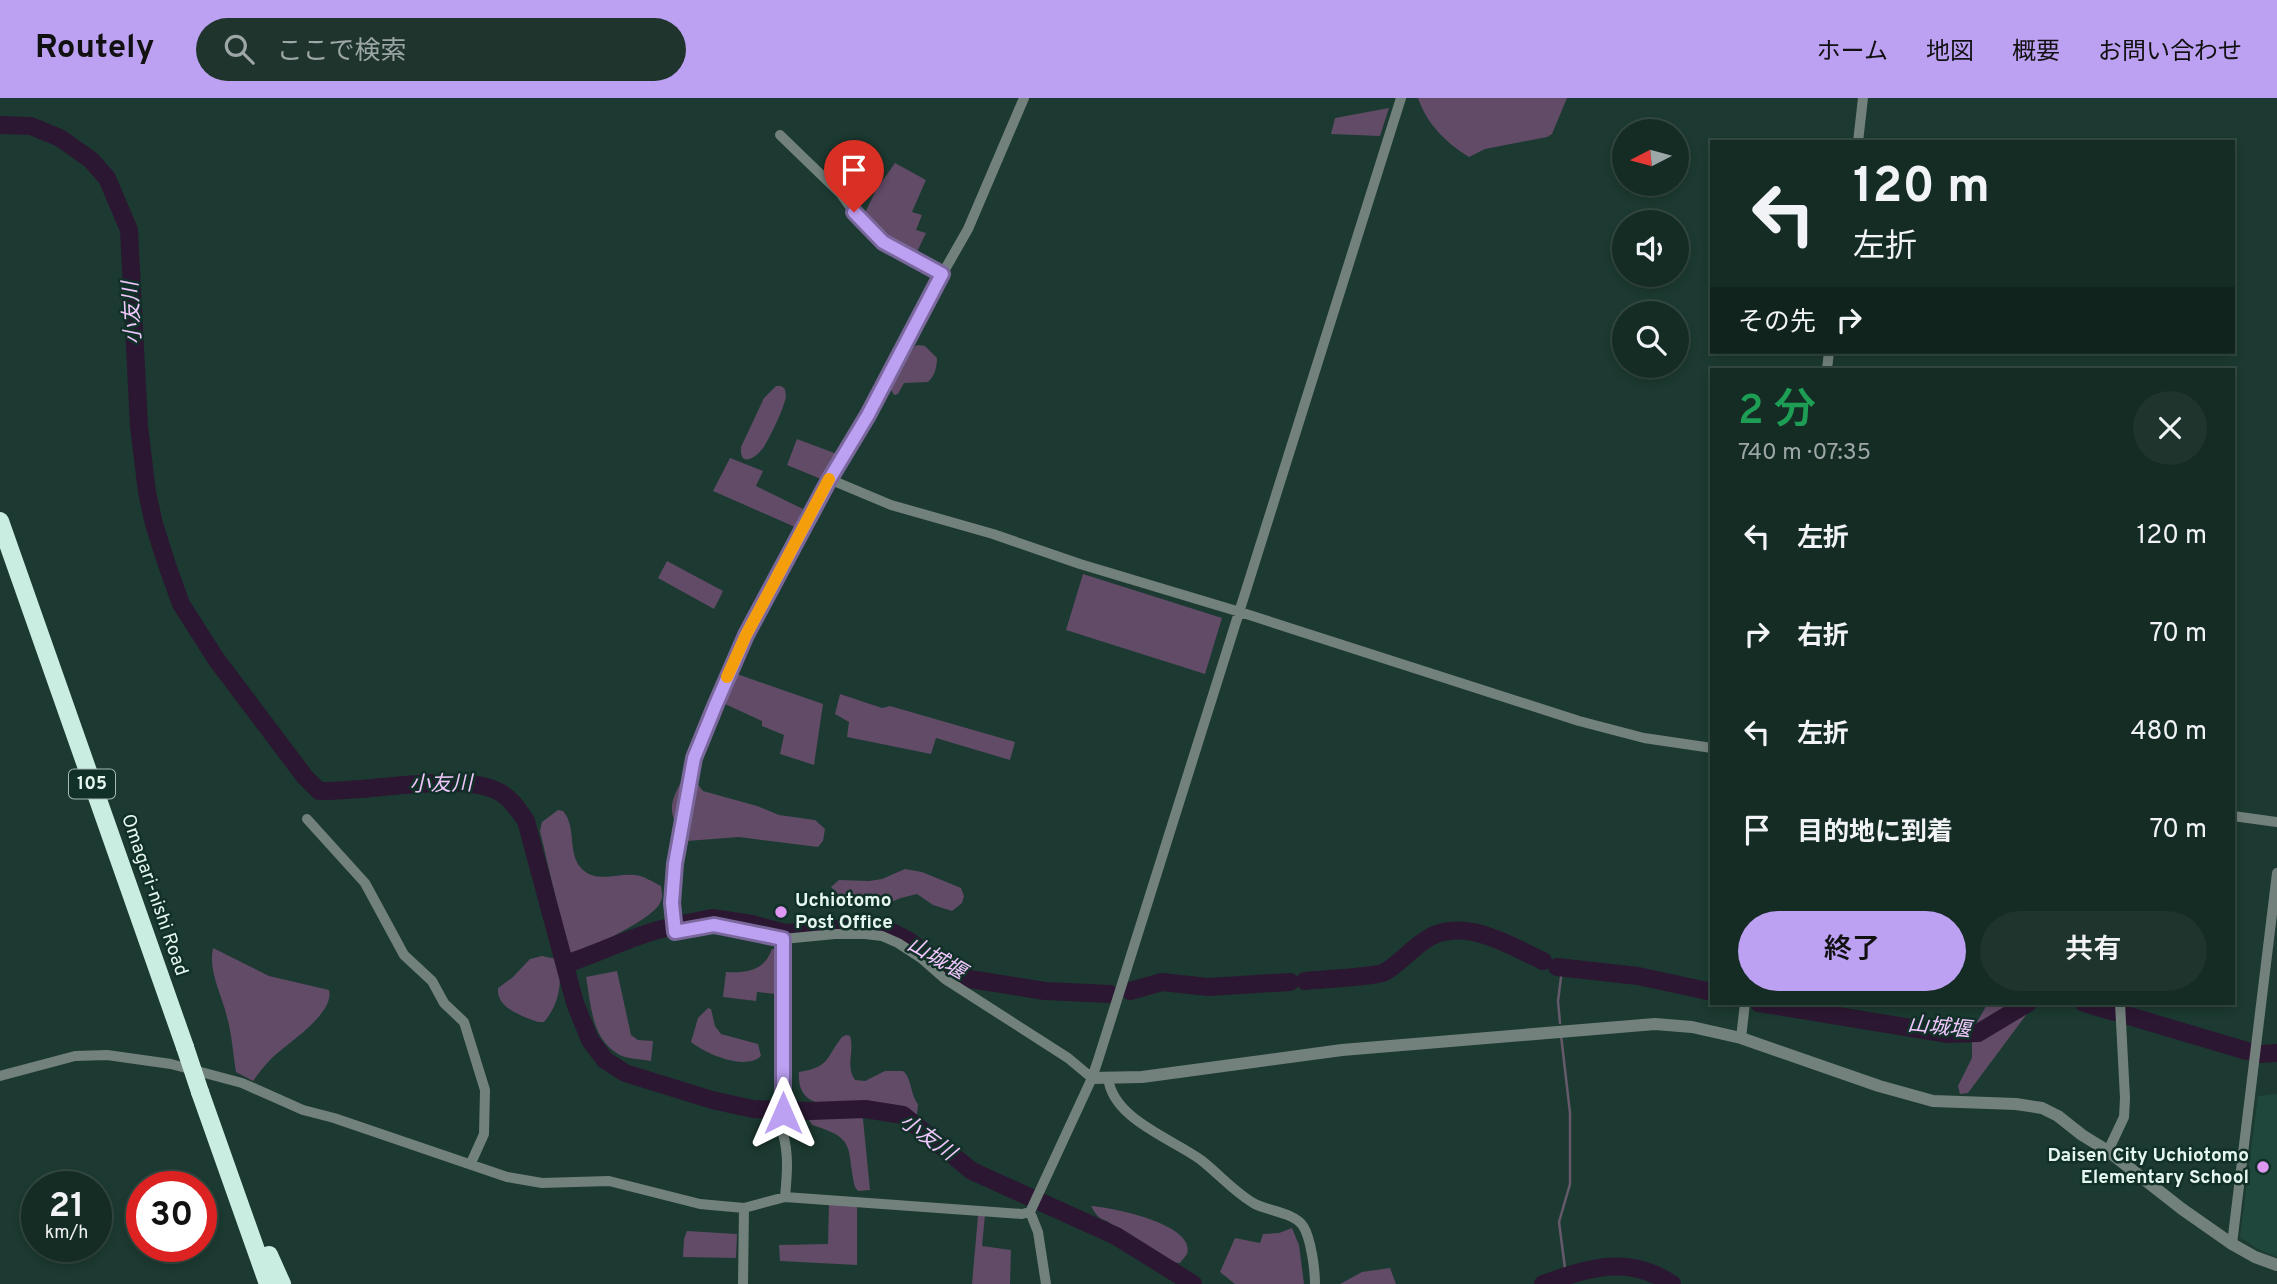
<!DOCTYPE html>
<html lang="ja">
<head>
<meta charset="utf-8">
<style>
	body { margin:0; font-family:Overpass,"Noto Sans JP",sans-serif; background:#1e342d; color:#f1f3f6; height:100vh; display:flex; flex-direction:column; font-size:26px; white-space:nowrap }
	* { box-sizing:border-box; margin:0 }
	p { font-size:23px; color:#9da7a7 }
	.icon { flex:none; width:38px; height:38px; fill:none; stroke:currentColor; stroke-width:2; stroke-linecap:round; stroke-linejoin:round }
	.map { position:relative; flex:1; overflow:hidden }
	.panel { position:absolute; left:1710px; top:270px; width:525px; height:637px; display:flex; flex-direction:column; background:#152c25; border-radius:0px; box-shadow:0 4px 10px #0003,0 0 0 2px #344842 }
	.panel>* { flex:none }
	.hud { position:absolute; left:1710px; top:42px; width:525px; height:214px; border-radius:0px; box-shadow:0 4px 10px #0003,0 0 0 2px #344842; background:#152c25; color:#f1f3f6; overflow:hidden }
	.needle { width:46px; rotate:264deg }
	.controls { position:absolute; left:1612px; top:21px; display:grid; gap:14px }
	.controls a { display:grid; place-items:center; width:77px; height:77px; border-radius:50%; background:#152c25; box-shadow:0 4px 10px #0003,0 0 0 2px #344842; font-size:35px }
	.speed { position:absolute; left:21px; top:1073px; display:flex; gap:14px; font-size:35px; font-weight:700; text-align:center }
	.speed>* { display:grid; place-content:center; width:91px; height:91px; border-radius:50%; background:#152c25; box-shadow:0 4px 10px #0003,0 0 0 2px #344842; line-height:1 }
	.speed small { font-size:18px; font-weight:400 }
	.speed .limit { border:10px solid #d22; background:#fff; color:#111 }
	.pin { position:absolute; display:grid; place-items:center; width:60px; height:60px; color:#fff; margin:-72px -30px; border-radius:50% 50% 50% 0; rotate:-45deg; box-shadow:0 0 7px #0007 }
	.pin .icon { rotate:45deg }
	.me { position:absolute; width:77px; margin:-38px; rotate:0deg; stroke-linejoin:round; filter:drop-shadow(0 0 5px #0008) }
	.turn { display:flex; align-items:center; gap:24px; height:147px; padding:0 28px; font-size:32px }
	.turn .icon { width:91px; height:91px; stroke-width:2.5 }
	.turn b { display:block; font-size:49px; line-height:60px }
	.then { display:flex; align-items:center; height:66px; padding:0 28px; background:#0003; gap:14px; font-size:26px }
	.round { display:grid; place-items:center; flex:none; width:74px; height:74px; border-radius:37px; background:#1e342d }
	.head { display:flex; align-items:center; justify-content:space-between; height:119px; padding:0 28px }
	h1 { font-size:42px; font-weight:600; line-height:52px; color:#1e9e55 }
	.cta { display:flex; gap:14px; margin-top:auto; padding:14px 28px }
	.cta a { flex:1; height:80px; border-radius:42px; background:#bca0f2; color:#111; font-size:28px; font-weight:600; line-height:80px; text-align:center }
	.cta a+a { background:#1e342d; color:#f1f3f6 }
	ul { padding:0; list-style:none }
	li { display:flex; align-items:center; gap:21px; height:98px; padding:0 28px }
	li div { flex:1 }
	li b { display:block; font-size:26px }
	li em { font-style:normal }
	header { display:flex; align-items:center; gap:42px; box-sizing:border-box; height:98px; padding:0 35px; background:#bca0f2; color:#111 }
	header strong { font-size:33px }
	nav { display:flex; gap:38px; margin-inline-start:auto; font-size:24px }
	.search { width:490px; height:63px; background:#1e342d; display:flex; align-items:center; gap:18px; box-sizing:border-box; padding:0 24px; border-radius:38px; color:#9da7a7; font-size:26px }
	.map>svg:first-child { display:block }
</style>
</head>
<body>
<header>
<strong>Routely</strong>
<div class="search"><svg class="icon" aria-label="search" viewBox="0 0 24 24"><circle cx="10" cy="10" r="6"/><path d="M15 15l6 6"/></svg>ここで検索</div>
<nav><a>ホーム</a><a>地図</a><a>概要</a><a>お問い合わせ</a></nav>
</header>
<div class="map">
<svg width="2277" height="1186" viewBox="0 0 2277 1186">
	<rect width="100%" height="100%" fill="#1c3a31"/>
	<!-- built -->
	<path fill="#1f473c" d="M2277,996V1159L2258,1151L2240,1139L2258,998Z"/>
	<!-- green -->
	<path fill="#614b67" d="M1418,0H1567L1552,36L1547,39L1485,51L1469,59C1446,45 1427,26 1418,0Z
		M1389,10L1380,38L1331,36L1335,20Z
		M895,65L926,82L912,114L922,117L916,132L926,135L916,156L883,137L865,115L876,92Z
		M918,247L925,248L937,260C937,268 935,278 928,284L904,285L898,296L894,297L890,290L891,285L915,248Z
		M776,288H781L785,291L786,299C783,312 772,335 765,347C759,358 739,372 741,349L764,300Z
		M797,341L837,356L821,381L787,367Z
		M730,360L763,373L756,388L803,411L795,429L713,393Z
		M667,463L723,493L714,511L658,480Z
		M1083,476L1222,520L1205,576L1066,532Z
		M737,576L823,606L814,667L780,656L784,637L762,628V623L725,606Z
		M840,596L882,610L890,608L1015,644L1010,662L936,640L931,656L847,639L849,624L835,616Z
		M686,683L697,685L703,693L757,708L779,717L815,722L825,731L823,743L818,749L739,739L687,743C671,720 666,712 680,686Z
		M558,712L563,713C577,729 567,754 581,770C596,786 617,775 635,777C644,778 653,784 661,788C662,794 663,800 660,805C653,821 592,849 574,857L568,853L540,733L542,724Z
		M905,771L922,774L961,790L964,798L962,805L952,813L933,807L917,796L901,800L874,811L849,807L831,789L839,782L869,783L882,781Z
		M213,850L269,878L329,892C335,916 286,946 271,961C264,968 259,975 253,983L236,974C233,956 232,937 227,919C222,897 208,874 213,850Z
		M772,851H775L776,896L757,894L756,903L723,899L726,874C747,875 764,873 772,851Z
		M542,858L556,861C564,882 559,907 544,924H538C522,918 496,910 498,890L513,879L530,861Z
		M617,873L631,937L638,942L653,943L651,963C641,961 626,961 618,956C591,940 591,906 586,879Z
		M1988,905H2035L1968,995L1960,996L1958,988L1972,960V945L1977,924Z
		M708,910L711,911L715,928L721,936L758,946L761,958C745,973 706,956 691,944L698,920Z
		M846,937L850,938C855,952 845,968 855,982L865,983L885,973H903C912,980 910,996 918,1006L917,1016L911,1018C884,986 795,1035 799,974C830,969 825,961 842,939Z
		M845,1015L858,1017L863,1021L870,1092L858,1093L855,1089C846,1048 857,1041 812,1027L807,1019Z
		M829,1105H857V1167L780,1163L779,1147L828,1146Z
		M1091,1108C1110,1109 1197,1126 1187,1156C1185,1159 1182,1162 1180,1165C1157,1164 1125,1136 1107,1123C1098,1121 1095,1115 1091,1108Z
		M985,1117L982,1148L1011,1152L1010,1186H972L978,1118Z
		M1292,1130L1299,1147L1304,1186H1235L1220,1174L1235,1140L1260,1145L1263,1136L1279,1135Z
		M687,1133L737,1136L736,1160L683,1159L684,1141Z
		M1390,1170L1396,1186H1340L1362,1174Z"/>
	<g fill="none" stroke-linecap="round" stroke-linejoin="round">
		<!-- stream -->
		<path stroke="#645a6b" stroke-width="2.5" d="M1560,925L1558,903L1562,871
			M1561,937L1570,1015V1086L1559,1124L1566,1178"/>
		<!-- river -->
		<path stroke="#2c1732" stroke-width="18" d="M0,27L31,28L60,40L91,62L107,80L129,132L139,328L147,394L154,426L167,467L181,506L216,561L305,679L319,693C366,695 465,672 501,695C512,701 519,713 526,723L575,905L590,942L605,962L625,975L712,1002L753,1011L810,1013L865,1011L903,1017L972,1073L1116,1138L1193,1186
			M682,826L712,820L752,826L785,835L862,829L890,833L909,843L952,875L963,880L1045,893L1110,896
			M565,866C599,856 630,838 666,830
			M1557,869L1638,878L1712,894
			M1305,883C1320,881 1375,879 1385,874C1402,864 1414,847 1432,838C1468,821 1511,848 1543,863
			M1130,893L1162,884L1208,889L1290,884
			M1759,905L1948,936L1978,935L2028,905
			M2084,905L2114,914
			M2126,917L2247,953
			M2261,956L2277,955
			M1543,1186C1589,1170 1628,1156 1672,1186"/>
		<!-- minor -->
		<path stroke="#73817c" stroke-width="10" d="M1024,0L968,131L915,224L868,317L829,381L746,537L716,605L694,660L675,766L672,805L675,834L714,827L783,841L835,836H865L882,838L898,845L921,860L945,881L1068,960L1092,980
			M780,37L841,96L854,114L883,144L942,176
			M1858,44L1863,0
			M1827,271L1829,254
			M829,381L891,407L993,436L1080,466L1240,514L1579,623L1644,640L1712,650
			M2233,718L2277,724
			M307,721L365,785L404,857L432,883L444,905L464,924L485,992L484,1036L471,1065
			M783,841V1036C789,1057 787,1077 785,1099
			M1741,940L1745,905
			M0,978L75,958L107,957L171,966L242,985L303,1012L334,1020L507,1079L542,1085L609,1083L700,1106L744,1110L785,1099L1022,1116L1030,1114L1092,980L1099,959C1201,640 1299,319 1401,0
			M1108,979C1112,1021 1171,1040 1201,1062C1219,1076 1235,1095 1255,1106C1269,1113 1295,1115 1303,1128C1311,1140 1315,1172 1315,1186
			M2108,1053L2124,1019L2125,1000L2120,905
			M1030,1114L1038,1134L1046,1186
			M2232,1146L2277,775
			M743,1186L744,1110"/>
		<!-- tertiary -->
		<path stroke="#73817c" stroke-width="12" d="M1092,980L1142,979L1342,952L1655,926L1692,929L1741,940L1879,988L1933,1003L2016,1006L2042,1010L2058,1018L2082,1037L2108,1053L2182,1111L2232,1146L2255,1159L2277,1167"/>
		<!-- motorway -->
		<path stroke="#caede1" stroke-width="18" d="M0,423L185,949
			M200,994L268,1186
			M269,1157L282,1186"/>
		<!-- motorway-bridge -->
		<path stroke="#caede1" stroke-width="18" d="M185,949L200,994"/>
	</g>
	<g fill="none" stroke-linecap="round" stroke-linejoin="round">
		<defs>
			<path id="route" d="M783,1015V841L714,827L675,834L672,805L675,766L694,660L716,606L746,537L829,382L868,317L942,176L883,144L854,114"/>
		</defs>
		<!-- route casing -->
		<use href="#route" stroke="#7a689d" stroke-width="18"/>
		<!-- route -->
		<use href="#route" stroke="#bca0f2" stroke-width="12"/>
		<!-- slow -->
		<path stroke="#f59e0b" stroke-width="12" d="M727,579L746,537L829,381"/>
	</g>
	<!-- markers -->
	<g fill="#de98f2" stroke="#113027" stroke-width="2.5">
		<circle cx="781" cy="814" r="7"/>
		<circle cx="2263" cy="1069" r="7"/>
	</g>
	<g text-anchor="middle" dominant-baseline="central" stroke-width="5" stroke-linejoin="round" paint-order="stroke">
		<!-- shield labels -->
		<rect fill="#113027" stroke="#a5bbb4" stroke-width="2" x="69" y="671.5" width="46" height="29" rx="5"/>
		<g font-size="18" font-weight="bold" fill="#e5f6f0">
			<text x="92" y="686">105</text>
		</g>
		<!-- street labels -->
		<g font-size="19" fill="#e5f6f0" stroke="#113027">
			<text transform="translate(154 797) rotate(71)">Omagari-nishi Road</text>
		</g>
		<!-- poi labels -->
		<g font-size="19" font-weight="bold" fill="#e5f6f0" stroke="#113027" text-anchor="start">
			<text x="795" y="803">Uchiotomo<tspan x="795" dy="22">Post Office</tspan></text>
			<text x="2249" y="1058" text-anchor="end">Daisen City Uchiotomo<tspan x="2249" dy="22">Elementary School</tspan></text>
		</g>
		<!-- water labels -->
		<g font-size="21" font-style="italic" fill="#f1c7fe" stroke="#113027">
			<text transform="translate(133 215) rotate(-93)">小友川</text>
			<text transform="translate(441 687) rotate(-1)">小友川</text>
			<text transform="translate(936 861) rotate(30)">山城堰</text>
			<text transform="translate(1939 930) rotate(6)">山城堰</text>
			<text transform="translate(927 1040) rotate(36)">小友川</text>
		</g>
	</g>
</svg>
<div class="controls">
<a><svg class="needle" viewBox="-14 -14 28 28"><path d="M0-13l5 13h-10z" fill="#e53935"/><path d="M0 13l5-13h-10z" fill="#9da7a7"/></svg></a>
<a><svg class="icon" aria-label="sound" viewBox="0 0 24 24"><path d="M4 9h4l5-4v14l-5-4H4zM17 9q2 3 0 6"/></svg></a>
<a><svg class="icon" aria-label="search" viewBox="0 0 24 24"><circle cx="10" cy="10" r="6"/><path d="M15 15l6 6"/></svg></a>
</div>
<div class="speed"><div>21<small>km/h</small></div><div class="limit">30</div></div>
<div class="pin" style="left:854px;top:114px;background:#d93025"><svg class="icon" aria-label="arrive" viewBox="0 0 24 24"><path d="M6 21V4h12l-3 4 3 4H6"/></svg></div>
<svg class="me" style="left:783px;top:1015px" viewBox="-20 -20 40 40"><path d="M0-17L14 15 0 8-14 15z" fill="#bca0f2" stroke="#fff" stroke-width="4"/></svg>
<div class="hud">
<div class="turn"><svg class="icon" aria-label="left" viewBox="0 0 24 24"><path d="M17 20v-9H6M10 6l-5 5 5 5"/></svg><div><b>120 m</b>左折</div></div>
<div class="then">その先<svg class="icon" aria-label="right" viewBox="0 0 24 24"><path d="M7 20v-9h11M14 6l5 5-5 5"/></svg></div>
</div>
<section class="panel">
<div class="head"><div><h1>2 分</h1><p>740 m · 07:35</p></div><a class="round"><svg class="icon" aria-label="close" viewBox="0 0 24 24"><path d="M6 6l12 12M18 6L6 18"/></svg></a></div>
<ul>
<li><svg class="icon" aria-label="left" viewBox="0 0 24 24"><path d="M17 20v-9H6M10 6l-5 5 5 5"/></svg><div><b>左折</b></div><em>120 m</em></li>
<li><svg class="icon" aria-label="right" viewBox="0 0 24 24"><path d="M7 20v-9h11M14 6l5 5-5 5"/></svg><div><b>右折</b></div><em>70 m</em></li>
<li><svg class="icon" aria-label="left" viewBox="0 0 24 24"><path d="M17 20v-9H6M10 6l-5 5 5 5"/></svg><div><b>左折</b></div><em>480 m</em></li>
<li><svg class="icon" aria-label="arrive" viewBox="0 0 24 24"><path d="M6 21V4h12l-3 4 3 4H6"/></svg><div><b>目的地に到着</b></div><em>70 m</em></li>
</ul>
<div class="cta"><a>終了</a><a>共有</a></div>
</section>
</div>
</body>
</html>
